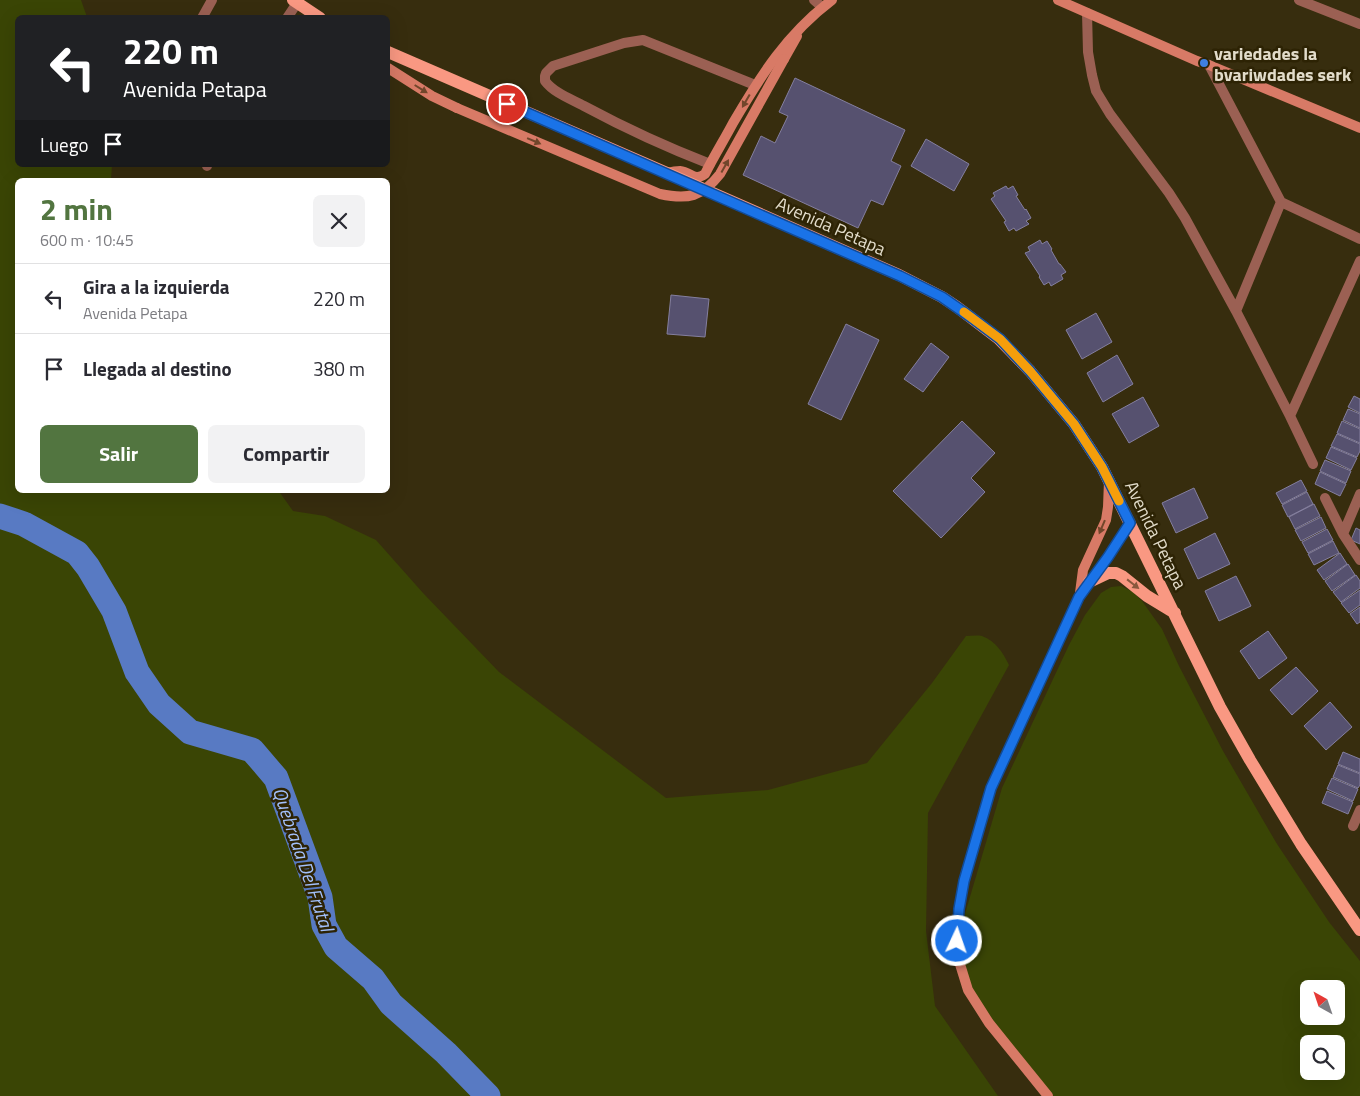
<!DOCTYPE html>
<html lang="es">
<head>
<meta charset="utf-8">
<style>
	body { margin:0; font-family:"Titillium Web",sans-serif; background:#f2f2f3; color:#2b2b33; height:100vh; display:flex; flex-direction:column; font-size:19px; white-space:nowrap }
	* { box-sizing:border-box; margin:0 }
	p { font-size:16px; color:#7c7c81 }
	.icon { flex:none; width:28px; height:28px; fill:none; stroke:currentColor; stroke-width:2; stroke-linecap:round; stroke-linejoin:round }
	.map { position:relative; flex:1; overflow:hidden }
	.side { position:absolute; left:15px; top:178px; width:375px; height:315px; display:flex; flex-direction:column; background:#fff; border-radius:8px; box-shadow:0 5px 20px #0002 }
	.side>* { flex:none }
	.guide { position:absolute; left:15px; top:15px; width:375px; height:152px; border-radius:8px; box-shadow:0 5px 20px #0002; background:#202124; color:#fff; overflow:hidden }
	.needle { width:32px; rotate:320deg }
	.controls { position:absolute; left:1300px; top:980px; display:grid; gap:10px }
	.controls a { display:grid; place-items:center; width:45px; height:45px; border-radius:8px; background:#fff; box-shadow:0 5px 20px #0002; font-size:25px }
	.pin { position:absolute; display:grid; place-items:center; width:42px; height:42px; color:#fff; margin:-21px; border:2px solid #fff; border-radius:50%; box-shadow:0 1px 5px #0007 }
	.me { position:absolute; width:55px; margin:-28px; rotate:3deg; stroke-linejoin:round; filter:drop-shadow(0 0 4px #0008) }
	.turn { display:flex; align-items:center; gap:18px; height:105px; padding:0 25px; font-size:22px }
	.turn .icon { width:65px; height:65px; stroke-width:2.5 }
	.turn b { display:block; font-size:35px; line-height:42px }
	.then { display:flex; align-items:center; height:48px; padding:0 25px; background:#0003; gap:10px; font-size:19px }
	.round { display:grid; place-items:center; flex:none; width:52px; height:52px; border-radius:8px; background:#f2f2f3 }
	.head { display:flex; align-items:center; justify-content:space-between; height:85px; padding:0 25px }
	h1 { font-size:30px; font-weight:700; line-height:38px; color:#527540 }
	.primary-button { display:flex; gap:10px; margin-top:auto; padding:10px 25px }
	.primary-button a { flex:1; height:58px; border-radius:8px; background:#527540; color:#fff; font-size:20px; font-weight:700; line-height:58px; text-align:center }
	.primary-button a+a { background:#f2f2f3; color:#2b2b33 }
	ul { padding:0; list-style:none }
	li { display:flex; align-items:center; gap:15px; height:70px; padding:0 25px; border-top:1px solid #e1e1e2 }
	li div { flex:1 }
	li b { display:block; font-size:19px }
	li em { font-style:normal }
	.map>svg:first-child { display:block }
</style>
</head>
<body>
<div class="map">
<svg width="1360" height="1096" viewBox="0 0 1360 1096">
	<rect width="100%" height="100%" fill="#372d0e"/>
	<!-- green -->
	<path fill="#3a4505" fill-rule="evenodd" d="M0,0H81L87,17L18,18V165H112L111,180H18V490H278L293,511L325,516L376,540L423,593L499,672L666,798L768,790L867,763L932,683L966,636C971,636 977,635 982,636C996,641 1003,653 1009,665L928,813L926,931L935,1006L998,1096H0Z
		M1121,586L1133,592L1142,601L1162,629L1179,666L1223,751L1277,844L1329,922L1360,961V1096H1048L968,990L957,941L1002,788L1069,645L1085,615L1101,593L1111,587ZM1309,989H1336V1016H1309ZM1309,1044H1336V1071H1309Z"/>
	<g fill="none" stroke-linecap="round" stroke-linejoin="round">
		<!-- river -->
		<path stroke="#587ac3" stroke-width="25" d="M0,516L24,524L77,553L88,567L114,611L137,672L159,704L190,732L252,750L276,778L320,897L324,925L336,947L373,979L391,1004L446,1053L488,1096"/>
	</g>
	<!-- building -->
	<path fill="#56516f" stroke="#847f9f" d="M795,78L905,130L891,161L901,166L883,205L871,200L858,228L743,175L761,136L775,143L788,116L779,112Z
		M926,139L969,164L954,191L911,166Z
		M1006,186L1008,189L1013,186L1018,195L1016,196L1025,210L1026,209L1031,218L1026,221L1029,224L1016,231L1014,228L1009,231L1004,222L1006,221L991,199L995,196L993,193Z
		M1040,240L1042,244L1047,241L1052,249L1051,250L1059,264H1060L1066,272L1061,275L1063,279L1051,286L1049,282L1044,285L1039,277L1040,276L1025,253L1030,251L1028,247Z
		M671,295L709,299L705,337L667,334Z
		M1096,313L1112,342L1082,359L1066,330Z
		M846,324L879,340L841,420L808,404Z
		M931,343L949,357L923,392L904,379Z
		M1117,355L1133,384L1103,402L1087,373Z
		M1354,396L1360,399V413L1348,407Z
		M1143,397L1159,426L1129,443L1112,414Z
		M1348,409L1360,414V428L1343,420Z
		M962,421L995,453L971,478L985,492L941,538L893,491Z
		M1342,421L1360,429V443L1337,433Z
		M1337,434L1360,444V451L1357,457L1331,446Z
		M1331,447L1357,458L1351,470L1326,458Z
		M1325,460L1351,471L1346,483L1320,471Z
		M1320,472L1346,484L1340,496L1315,484Z
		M1301,480L1307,491L1282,504L1276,493Z
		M1194,488L1208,518L1176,533L1162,503Z
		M1307,492L1313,504L1288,517L1282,505Z
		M1314,504L1320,516L1295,529L1289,517Z
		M1321,517L1326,528L1301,541L1295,530Z
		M1356,528L1360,530V544L1351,540Z
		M1327,529L1333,540L1308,553L1302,542Z
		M1215,533L1230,564L1198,579L1184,549Z
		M1333,541L1339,553L1314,565L1308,554Z
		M1340,553L1347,564L1324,580L1317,570Z
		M1348,564L1355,575L1332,591L1325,581Z
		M1356,575L1360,581V588L1341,602L1333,592Z
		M1236,576L1251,606L1219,621L1205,591Z
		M1360,590V605L1349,613L1341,603Z
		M1360,607V622L1357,624L1350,614Z
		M1268,631L1287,658L1259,679L1240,651Z
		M1296,667L1318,691L1292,715L1270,690Z
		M1330,702L1352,727L1326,750L1304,726Z
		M1343,752L1360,759V773L1338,764Z
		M1338,765L1360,774V785L1358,788L1333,777Z
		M1332,778L1358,789L1353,801L1327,789Z
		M1327,791L1353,802L1348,814L1322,803Z"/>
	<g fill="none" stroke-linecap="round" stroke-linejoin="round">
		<!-- minor -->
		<path stroke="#9b6053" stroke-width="10" d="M814,0L822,7
			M1299,0L1360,24
			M1087,13L1088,52L1092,75L1096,91L1110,114L1169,193L1185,218L1236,311L1290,416L1313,464
			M202,18L212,0
			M287,18L297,3
			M1209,65L1281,202L1360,239
			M710,164C666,147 625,128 584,106C571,99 554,93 545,81V76L546,73L553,66L624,43L643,40L755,85
			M207,166V165
			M1236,311L1281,202
			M1290,416L1360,261
			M1325,498L1343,534L1360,560
			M1343,534L1360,494
			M1353,826L1360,810"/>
		<!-- secondary -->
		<path stroke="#d87a66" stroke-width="10" d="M1058,0L1197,61L1209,65L1360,128
			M784,59L797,36
			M388,68L432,96L457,108
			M667,173C671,172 676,171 680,171C691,172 694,182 705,174C714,156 724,140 733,123C761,75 787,34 832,0
			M1080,593L1083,570L1106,520L1108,507L1109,481
			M1048,1096L989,1023L968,990L959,961L957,941L959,909L964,881L991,788L1079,597L1108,557L1130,523"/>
		<!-- primary -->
		<path stroke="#f99882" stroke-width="12" d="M293,0L320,18
			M388,52L667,173L899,275L942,297L957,307L999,339L1030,371L1074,424L1102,467L1220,707L1250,760L1301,844L1360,930
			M1089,582L1108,573H1116L1122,576L1147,596L1175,613"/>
		<!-- secondary-bridge -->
		<path stroke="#d87a66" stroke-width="10" d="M457,108L660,194C688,200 702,197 720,174L784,59"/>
	</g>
	<!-- one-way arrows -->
	<defs><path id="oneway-solid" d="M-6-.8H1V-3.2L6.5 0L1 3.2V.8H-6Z" transform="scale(1.25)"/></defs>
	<g fill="#71462b">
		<use href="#oneway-solid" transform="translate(421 89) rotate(32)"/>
		<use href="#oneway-solid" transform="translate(746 101) rotate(120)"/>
		<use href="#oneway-solid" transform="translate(534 141) rotate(23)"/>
		<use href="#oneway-solid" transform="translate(725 166) rotate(-61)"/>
		<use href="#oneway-solid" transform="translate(1102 527) rotate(113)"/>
	</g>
	<use fill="#89583d" href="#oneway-solid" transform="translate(1133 584) rotate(38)"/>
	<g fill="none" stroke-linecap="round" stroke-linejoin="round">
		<defs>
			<path id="route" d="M507,104L900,276L942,297L972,318L1000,339L1030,371L1074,424L1102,467L1130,523L1108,557L1079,597L991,788L964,881L959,909L957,941"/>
		</defs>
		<!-- route casing -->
		<use href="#route" stroke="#114b97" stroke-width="12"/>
		<!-- route -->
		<use href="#route" stroke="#1a73e8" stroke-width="9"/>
		<!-- slow -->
		<path stroke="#f59e0b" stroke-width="9" d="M964,312L1000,339L1030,371L1074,424L1102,467L1119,501"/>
	</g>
	<!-- markers -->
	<circle fill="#3f7fe0" stroke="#2d2304" stroke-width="2" cx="1204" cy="63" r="5"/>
	<g text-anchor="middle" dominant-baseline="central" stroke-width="5" stroke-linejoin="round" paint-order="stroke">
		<!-- poi labels -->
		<g font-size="18" font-weight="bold" fill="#e2dcca" stroke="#2d2304" text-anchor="start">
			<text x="1214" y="53">variedades la<tspan x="1214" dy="21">bvariwdades serk</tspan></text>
		</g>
		<!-- street labels -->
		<g font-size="18" fill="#e2dcca" stroke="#2d2304">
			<text transform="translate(831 226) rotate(24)">Avenida Petapa</text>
			<text transform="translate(1156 535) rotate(64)">Avenida Petapa</text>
		</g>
		<!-- water labels -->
		<g font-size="19" font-style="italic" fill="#a3c0fb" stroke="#2d2304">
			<text transform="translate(304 859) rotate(71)">Quebrada Del Frutal</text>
		</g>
	</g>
</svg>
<div class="controls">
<a><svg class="needle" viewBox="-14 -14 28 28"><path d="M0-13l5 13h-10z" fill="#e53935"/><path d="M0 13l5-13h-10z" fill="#7c7c81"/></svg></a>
<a><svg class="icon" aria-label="search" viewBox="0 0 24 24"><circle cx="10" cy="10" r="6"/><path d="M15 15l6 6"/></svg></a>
</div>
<div class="pin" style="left:507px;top:104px;background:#d93025"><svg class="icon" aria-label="arrive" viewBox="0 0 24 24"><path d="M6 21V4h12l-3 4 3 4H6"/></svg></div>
<svg class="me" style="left:957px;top:941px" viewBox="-20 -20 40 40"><circle r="17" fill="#1a73e8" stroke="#fff" stroke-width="3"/><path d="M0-11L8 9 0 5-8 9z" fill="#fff"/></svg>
<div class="guide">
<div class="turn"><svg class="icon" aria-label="left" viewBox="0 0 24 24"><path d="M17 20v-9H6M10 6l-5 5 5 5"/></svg><div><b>220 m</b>Avenida Petapa</div></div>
<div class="then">Luego<svg class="icon" aria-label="arrive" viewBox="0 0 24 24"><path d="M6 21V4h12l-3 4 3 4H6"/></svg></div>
</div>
<section class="side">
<div class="head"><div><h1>2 min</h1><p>600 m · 10:45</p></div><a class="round"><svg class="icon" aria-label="close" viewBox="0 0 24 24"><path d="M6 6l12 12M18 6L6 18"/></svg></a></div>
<ul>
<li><svg class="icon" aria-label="left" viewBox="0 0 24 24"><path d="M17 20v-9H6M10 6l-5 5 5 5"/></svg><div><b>Gira a la izquierda</b><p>Avenida Petapa</p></div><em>220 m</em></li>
<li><svg class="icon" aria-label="arrive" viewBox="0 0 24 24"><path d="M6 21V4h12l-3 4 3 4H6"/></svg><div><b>Llegada al destino</b></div><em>380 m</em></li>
</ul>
<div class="primary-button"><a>Salir</a><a>Compartir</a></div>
</section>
</div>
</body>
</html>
